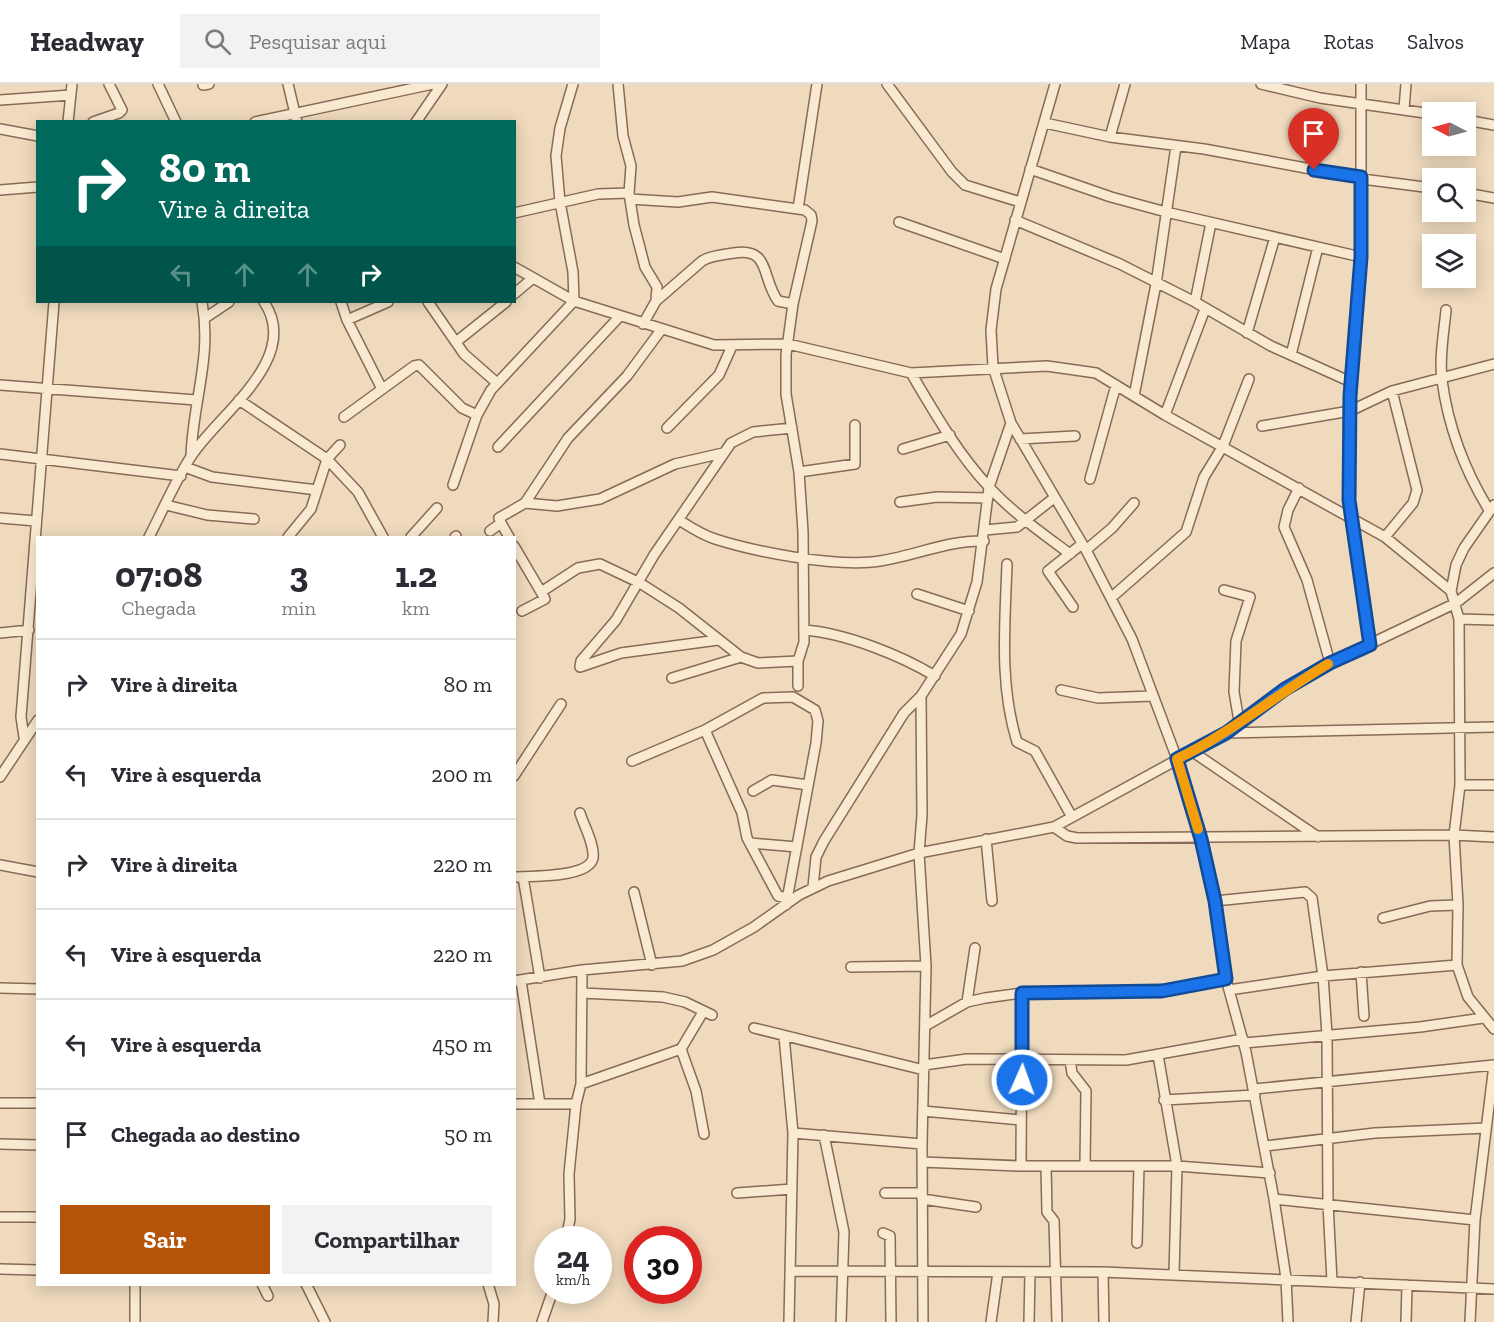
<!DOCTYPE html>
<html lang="pt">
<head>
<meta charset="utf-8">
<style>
	body { margin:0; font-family:"Zilla Slab",serif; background:#f2f2f3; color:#2b2b33; height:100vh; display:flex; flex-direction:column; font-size:22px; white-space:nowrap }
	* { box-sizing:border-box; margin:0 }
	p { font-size:20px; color:#7c7c81 }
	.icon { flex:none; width:33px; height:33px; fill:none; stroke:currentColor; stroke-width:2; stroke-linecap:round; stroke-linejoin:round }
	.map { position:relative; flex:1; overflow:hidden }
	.panel { position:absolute; left:36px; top:452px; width:480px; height:750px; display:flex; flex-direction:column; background:#fff; border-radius:0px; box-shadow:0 3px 15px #0003 }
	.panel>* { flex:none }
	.banner { position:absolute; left:36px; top:36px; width:480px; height:183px; border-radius:0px; box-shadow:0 3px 15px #0003; background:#00695c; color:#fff; overflow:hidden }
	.needle { width:39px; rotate:276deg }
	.tools { position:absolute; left:1422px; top:18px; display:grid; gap:12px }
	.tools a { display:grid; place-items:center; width:54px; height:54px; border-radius:0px; background:#fff; box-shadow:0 3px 15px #0003; font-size:30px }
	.speed { position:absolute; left:534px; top:1142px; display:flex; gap:12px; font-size:30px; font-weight:700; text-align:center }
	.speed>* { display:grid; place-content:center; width:78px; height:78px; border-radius:50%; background:#fff; box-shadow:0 3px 15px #0003; line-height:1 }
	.speed small { font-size:15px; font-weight:400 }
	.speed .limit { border:9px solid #d22; background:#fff; color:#111 }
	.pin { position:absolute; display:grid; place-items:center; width:51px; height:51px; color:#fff; margin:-62px -26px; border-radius:50% 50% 50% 0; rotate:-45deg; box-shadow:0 0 6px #0007 }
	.pin .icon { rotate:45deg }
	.me { position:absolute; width:66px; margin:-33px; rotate:2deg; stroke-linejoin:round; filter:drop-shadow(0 0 4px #0008) }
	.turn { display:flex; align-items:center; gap:21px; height:126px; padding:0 24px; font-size:27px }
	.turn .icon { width:78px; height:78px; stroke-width:2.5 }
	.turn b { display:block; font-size:42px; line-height:51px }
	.lanes { display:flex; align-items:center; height:57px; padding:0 24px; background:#0003; justify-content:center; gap:30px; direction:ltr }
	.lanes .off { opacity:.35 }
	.eta { display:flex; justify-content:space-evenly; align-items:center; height:102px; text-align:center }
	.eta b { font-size:36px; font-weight:800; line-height:42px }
	.action { display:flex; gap:12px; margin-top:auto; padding:12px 24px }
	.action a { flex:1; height:69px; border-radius:0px; background:#b45309; color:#fff; font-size:24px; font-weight:800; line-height:69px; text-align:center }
	.action a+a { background:#f2f2f3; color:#2b2b33 }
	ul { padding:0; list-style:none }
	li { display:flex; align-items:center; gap:18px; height:90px; padding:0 24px; border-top:2px solid #e1e1e2 }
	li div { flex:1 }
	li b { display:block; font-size:22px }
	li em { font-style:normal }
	header { display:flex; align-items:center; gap:36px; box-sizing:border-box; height:84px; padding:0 30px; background:#fff; border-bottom:2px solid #e1e1e2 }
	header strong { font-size:28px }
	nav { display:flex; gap:33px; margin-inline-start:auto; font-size:21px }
	.search { width:420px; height:54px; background:#f2f2f3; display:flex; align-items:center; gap:15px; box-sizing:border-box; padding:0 21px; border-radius:0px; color:#7c7c81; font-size:22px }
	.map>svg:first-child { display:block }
</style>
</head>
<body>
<header>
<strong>Headway</strong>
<div class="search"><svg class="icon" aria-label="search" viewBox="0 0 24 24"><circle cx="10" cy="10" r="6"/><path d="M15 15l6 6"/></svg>Pesquisar aqui</div>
<nav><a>Mapa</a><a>Rotas</a><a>Salvos</a></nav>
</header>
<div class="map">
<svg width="1494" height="1238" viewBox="0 0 1494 1238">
	<rect width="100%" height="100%" fill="#efdabd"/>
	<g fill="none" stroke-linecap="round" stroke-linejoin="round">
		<defs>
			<path id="minor" d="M158,0L176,38
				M288,0L297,38
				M618,0L623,52L631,82L629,109L634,141L645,183L657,203L656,217
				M887,0L952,88L965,101L1020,118
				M1055,0L996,205L991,246L993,283L1011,339L1086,466L1132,555L1177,675L1201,755L1215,817L1226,895L1246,968L1274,1115L1286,1194L1288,1238
				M1261,0L1320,14L1432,30
				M1361,0V173L1351,298L1349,416L1370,561
				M203,1L209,0
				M0,16L71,11
				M1404,25L1406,0
				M1466,36L1494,41
				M68,38L72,0
				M93,38L119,29L122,26L109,0
				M255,38L433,0
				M416,38L442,0
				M1045,39L1110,53L1204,65L1370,96L1432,104
				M0,45L38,52
				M1110,53L1125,0
				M1030,85L1111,113L1166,128L1361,173
				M0,106L38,103
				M1466,109L1494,114
				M630,115L678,118L712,113L805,126L811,131L812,137L793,220L786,271V310L799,388L803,448L804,558L798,577V602
				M798,125L817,0
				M514,129L598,110L629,109
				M1015,136L1120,180L1195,218L1271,262L1351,298
				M899,138L1005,175
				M514,183L574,217L714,261L788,260L911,289L1047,282L1096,289L1165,331L1385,453L1451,507
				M514,210L533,194
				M341,218L347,236L382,305
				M428,218L464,270L497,299
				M1195,218L1211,139
				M1446,226C1444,248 1439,274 1442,296C1448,342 1465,387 1489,426
				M205,234L229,218
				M347,236L388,218
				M643,240L656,217L702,177C711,171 723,171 734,169C771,163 761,194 778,217L793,220
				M1247,249L1275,153
				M456,258L506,218
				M1291,271L1318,163
				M911,289C934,328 958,370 989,403C1013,429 1042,449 1070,470
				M0,301L196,316
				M1134,312L1156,200L1176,62
				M239,316L327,375L358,408L383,453
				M1165,331L1205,225
				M344,333L414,282L419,281L462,324L477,331
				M1262,342L1350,327L1392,307L1494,280
				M667,344L719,291L732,262
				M1020,355L1075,352
				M498,363L620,232
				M903,365L950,351
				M0,370L181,392
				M191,372C193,316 212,274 202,218
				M185,383L212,393L317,406
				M799,388L855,380V341
				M1090,395L1116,301
				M453,401L477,331L491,306L574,217L573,188L560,118L556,72L560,44L573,0
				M1299,404L1288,426L1284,443L1307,496L1330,579
				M900,418L937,413L988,414
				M525,419L557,422L600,415L675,380L723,369
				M166,421L207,431L254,435
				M1494,421L1464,464L1456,481L1451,507L1459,535L1460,701L1454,751L1458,821L1457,881L1468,913L1494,945
				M0,434L36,437
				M679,436C690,443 702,451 715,455C756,468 830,482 872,478C911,474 945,456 984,457
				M501,439L509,453
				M985,446L1017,443L1054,414
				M490,447L501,439L499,434L525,419L568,354L627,292L661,246
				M149,453C163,426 175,397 192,371C220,329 302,274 264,218
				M288,453L311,425L327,375L340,361
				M411,453L437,424
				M455,453L456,452
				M1385,453L1413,419L1417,406L1392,307
				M514,462L541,508L578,484L600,480L640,499L679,524L741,573L758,579L798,577
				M1086,466L1112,444L1134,419
				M1007,480C1005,540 999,600 1017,658L1035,667L1072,733
				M1224,506L1250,513L1236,557L1234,608L1239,637
				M917,510L969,527
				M1112,513L1186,448L1204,393L1223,362L1249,295
				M1073,523L1048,487L1082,460
				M522,527L545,515L541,508
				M1459,535L1494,536
				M804,546C845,549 900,571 935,592
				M0,549L29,546
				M718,556L621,569L580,583L581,577L616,536L654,471L731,359L753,348L792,344
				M672,594L741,573
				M1061,606L1098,614L1152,612
				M921,612L922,731L919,769L926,882L922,1060L923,1238
				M705,646L742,729L747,754L778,812L787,814
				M1226,649L1494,643
				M24,653L21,633L54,218
				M1193,668L1318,753
				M632,677L705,646L763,614L793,613L815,626L818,637L816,659L786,821
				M514,692L561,620
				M0,693L38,636
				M1460,701H1494
				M753,707L772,696L808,701
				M1054,743L1226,649L1285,605L1330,579L1456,519L1494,489
				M986,755L992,817
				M750,759L797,763
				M0,781L38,788
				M514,793C531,792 589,794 593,774C595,761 584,742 580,729
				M523,793L540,894
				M813,803L816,773L824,757L904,629L921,612L961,550L977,498L989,403L1011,339
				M634,808L652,881
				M1215,817L1305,808L1312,814L1323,892L1327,951L1328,1120L1332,1197
				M1383,834L1430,822L1458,821
				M851,883L926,882
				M1361,888L1364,932
				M514,897L582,886L682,877L713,866L754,843L799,811L828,797L919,769L1054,743L1067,752L1077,754L1454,751L1494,753
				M521,897L540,1020
				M0,904L38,905
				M1229,906L1323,892L1457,881
				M582,909L663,913L685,918L712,931
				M967,918L975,864
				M925,942L967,918L985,914L1022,909L1162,907L1226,895
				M754,944L924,986
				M784,952L793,1049L789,1238
				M1244,959L1420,943L1483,934
				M681,965L696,1007L704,1050
				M1158,971L1177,1082L1174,1190
				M1070,976L1072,989L1086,1007L1085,1081
				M924,981L967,975L1126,976L1243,955
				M581,1000L681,965L703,928
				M1254,1005L1494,981
				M1164,1016L1255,1011
				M0,1019H38
				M514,1020H576
				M923,1027L1020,1036
				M793,1049L922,1060
				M824,1051L844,1148L841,1238
				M0,1060L38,1061
				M1265,1062L1375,1049L1486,1044
				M922,1078L1021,1082H1177L1270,1089
				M1021,1082L1022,909
				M1046,1082L1047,1128L1054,1137L1057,1238
				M737,1109L792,1105
				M885,1109H922
				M922,1115L976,1123
				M1274,1115L1475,1136
				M0,1133H38
				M883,1149L890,1152L891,1238
				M566,1155L570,1135L569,1090L576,1020L581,1000L582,886
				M1137,1159L1139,1082
				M0,1185L38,1186
				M791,1187L1103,1188L1494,1205
				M1103,1188L1104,1238
				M262,1200L268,1212
				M306,1200L325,1238
				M488,1200L494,1220L493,1238
				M135,1238V1200
				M542,1238L553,1206
				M991,1238L998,1188
				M1029,1238L1030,1188
				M1356,1238L1360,1198
				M1406,1238L1407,1201
				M1470,1238L1475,1136L1494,981"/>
		</defs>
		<!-- minor casing -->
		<use href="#minor" stroke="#886a56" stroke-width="12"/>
		<!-- minor -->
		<use href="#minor" stroke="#fae9d1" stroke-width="9"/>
	</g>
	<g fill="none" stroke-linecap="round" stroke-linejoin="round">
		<defs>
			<path id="route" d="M1022,996V909L1162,907L1226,895L1215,817L1201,755L1177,675L1226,649L1285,605L1330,579L1370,561L1349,416L1350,312L1361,173V93L1314,86"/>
		</defs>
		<!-- route casing -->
		<use href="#route" stroke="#114b97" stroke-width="15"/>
		<!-- route -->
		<use href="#route" stroke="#1a73e8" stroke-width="10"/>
		<!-- slow -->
		<path stroke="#f59e0b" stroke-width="10" d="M1198,745L1177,675C1231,649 1277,610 1328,580"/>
	</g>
</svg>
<div class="tools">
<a><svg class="needle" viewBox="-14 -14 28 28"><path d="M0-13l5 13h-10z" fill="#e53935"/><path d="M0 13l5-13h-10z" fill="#7c7c81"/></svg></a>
<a><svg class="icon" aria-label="search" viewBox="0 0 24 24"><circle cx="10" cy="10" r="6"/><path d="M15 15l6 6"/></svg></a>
<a><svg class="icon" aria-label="layers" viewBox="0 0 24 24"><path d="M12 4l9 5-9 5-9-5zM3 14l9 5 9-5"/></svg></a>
</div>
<div class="speed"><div>24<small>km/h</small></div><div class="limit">30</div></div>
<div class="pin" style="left:1314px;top:86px;background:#d93025"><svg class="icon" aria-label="arrive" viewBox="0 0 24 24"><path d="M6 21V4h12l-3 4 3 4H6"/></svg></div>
<svg class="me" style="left:1022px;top:996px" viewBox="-20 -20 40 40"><circle r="17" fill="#1a73e8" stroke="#fff" stroke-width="3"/><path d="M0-11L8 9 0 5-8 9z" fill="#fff"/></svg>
<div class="banner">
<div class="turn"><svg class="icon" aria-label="right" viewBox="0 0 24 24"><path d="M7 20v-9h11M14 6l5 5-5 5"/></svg><div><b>80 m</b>Vire à direita</div></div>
<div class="lanes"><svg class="icon off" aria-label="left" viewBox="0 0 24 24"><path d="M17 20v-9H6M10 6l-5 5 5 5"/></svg><svg class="icon off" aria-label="ahead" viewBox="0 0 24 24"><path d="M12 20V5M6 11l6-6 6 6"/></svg><svg class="icon off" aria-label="ahead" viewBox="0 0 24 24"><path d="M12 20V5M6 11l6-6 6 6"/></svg><svg class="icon" aria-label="right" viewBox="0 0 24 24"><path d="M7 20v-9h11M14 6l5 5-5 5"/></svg></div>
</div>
<section class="panel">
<div class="eta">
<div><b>07:08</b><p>Chegada</p></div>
<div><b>3</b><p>min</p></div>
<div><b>1.2</b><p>km</p></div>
</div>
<ul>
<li><svg class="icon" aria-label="right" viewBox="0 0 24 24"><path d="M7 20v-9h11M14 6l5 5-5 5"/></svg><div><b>Vire à direita</b></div><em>80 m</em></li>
<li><svg class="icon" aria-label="left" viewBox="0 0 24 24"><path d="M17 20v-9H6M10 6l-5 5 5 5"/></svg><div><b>Vire à esquerda</b></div><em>200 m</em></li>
<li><svg class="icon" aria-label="right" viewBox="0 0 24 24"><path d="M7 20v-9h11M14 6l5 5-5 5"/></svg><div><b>Vire à direita</b></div><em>220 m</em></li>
<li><svg class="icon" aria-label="left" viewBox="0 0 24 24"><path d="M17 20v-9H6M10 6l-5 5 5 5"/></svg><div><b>Vire à esquerda</b></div><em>220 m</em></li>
<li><svg class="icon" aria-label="left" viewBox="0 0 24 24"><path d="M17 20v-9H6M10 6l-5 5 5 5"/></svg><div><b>Vire à esquerda</b></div><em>450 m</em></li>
<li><svg class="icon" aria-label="arrive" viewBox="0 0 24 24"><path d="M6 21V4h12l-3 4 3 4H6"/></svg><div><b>Chegada ao destino</b></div><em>50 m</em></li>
</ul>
<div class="action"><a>Sair</a><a>Compartilhar</a></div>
</section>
</div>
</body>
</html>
